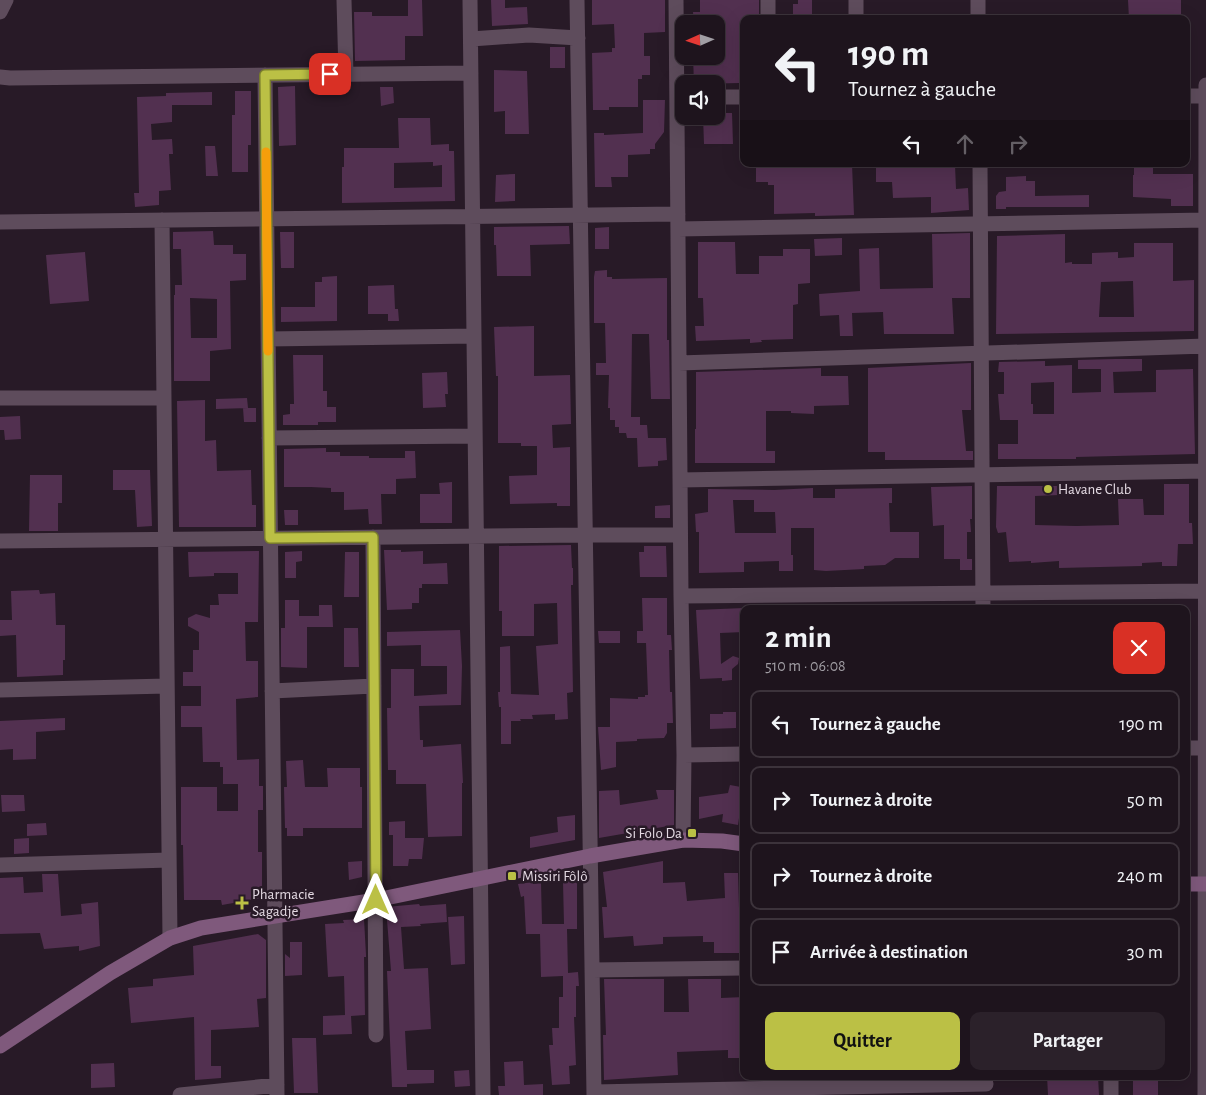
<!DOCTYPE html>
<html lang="fr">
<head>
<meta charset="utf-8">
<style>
	body { margin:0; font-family:"Alegreya Sans",sans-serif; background:#2b212a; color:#f1f3f6; height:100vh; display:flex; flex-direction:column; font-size:19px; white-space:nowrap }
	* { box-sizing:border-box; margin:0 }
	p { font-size:16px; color:#a19ea4 }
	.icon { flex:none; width:28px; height:28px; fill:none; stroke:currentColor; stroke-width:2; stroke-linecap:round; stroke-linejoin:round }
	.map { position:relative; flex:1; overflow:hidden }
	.details { position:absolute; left:740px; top:605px; width:450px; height:475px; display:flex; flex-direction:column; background:#1e141d; border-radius:10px; box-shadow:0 5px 20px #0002,0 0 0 1px #3c333b }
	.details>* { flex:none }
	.hud { position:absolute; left:740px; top:15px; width:450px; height:152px; border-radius:10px; box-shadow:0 5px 20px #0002,0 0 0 1px #3c333b; background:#1e141d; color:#f1f3f6; overflow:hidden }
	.needle { width:32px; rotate:267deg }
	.fabs { position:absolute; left:675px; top:15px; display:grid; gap:10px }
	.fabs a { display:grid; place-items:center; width:50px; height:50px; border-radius:10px; background:#1e141d; box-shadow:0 5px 20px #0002,0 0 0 1px #3c333b; font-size:25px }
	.pin { position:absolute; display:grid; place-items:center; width:42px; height:42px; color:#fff; margin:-21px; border-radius:10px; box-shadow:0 2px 8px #0006 }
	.me { position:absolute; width:55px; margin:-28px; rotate:0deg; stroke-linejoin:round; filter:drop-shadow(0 0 4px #0008) }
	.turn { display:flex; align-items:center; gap:18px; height:105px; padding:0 25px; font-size:22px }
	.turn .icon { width:65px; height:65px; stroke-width:2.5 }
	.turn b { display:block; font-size:35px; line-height:42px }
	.lanes { display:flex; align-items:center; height:48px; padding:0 25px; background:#0003; justify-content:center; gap:25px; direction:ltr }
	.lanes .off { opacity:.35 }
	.round { display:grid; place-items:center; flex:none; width:52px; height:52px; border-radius:10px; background:#2b212a }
	.overview { display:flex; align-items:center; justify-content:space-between; height:85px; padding:0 25px }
	h1 { font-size:30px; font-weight:700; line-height:38px }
	.cta { display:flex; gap:10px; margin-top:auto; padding:10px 25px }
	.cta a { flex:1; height:58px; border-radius:10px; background:#bbc045; color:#111; font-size:20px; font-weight:700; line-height:58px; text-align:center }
	.cta a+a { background:#2b212a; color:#f1f3f6 }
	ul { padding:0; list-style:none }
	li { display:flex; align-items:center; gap:15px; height:68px; margin:0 10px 8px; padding:0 15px; border:2px solid #3c333b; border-radius:10px }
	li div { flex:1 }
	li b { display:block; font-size:19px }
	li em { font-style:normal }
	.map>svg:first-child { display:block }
</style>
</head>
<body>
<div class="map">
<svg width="1206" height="1095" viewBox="0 0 1206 1095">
	<rect width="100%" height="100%" fill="#281a27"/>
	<!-- building -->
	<path fill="#523050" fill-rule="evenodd" d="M408,0H422L423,36H405V60L355,61L354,12H372V16H408Z
		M491,0H505V8L527,7L528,24L492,26Z
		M592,0H665V32L644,33V56H650V75H642V79H638V107H609V110H593L592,53L612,52V48H615L614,24L592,25Z
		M700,0H759V19H744V76H740V83L694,84L693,56H716V24H694L693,12H700Z
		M798,0H812V19H793V4H798Z
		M1128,0H1181V19H1129Z
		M550,47H565V68H550Z
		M494,70L527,71L529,134H505V111L494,112Z
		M295,86L296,145L279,146L278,87Z
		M380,87H393L394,103L381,106Z
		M235,91H251V145H248V172H232V115H235Z
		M212,92V105H172V122L151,124L152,140L172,139L173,154H169L171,190L159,191V205L135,207L134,193H139L137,97L166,96V93Z
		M643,100H665L664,132L655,144V149H650V154L628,155V177H611L612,187H595L594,133H604V135L643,133Z
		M716,113H732L733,144H704L703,116H716Z
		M398,118H430L431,145L449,144V151H454L455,201L342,203V167H344V148H399ZM433,162V166L442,165V187L394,188V163Z
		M205,146H215L218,176H206Z
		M775,164H852L854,215L815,216V213L774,214V185H768V182H756V165Z
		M904,164L955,165L956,189L968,188L969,210L931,213V197L893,198L892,182H876V166L904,165Z
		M1134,164H1153V174H1193V206H1171V199L1133,197V175H1134Z
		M515,174V201L495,202L496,175Z
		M1026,176V181H1035V196L1089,195V207H1006V209H996V196L999,192L1006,191V177Z
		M569,226L570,244L530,245L531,276H497L496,245H494V227Z
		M609,227V249H595V228Z
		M213,231L214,245H233V254H246V280L230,281L231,349L210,351V381H174V295H175V285H182L181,249H173V232ZM190,298L217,299V338H191Z
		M280,232H294V268H281Z
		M970,233V298H952L954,334H884L883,312L852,313L853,336H840L839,315L820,316L819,294L860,291L859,249L879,248L880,289L933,288L932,234Z
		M1065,234V263L1072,262V264H1092V253L1118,252V258L1134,257V243H1173V281L1194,280V331L996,334L997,236ZM1133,281L1134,317H1099L1101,282Z
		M842,238V255L815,256L814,239Z
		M698,242H735L736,274H759V256H783V249H810V283L798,284V304L793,305V339L761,340L762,342L750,343V339L696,341L695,326H704L703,298H698Z
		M85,252L89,301L50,304L46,255Z
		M607,270V277H612V279L667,278V340H669L670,399H651L649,334H632L631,417H640V425H647L648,438H666L667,460L658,461V466L638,467L637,438H627L626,433H619V427H615V420H610V408H608L609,375H596V363H606L605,323H594V277L595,271Z
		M337,276V321L281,322V307H315V282H322V277Z
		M394,285L395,309H398L399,321H388V314H368V286Z
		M534,326V376L570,375L571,424L552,425L553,448L570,447V506H557V503L510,504L509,476L537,475V446H521V443H498V376H496L494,327Z
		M293,355H323V391H327V407H336V422H318V425H283V415L290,414V404H294Z
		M1115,359H1142V371L1113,372L1114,393L1156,392V370L1193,369L1195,454L1076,457V459H998V444H1018V420H1000L998,394H1004V372H998L999,362L1045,361V366L1072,365V393L1101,392V369H1078V360ZM1054,382V414H1033V404H1031V383Z
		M971,363V410H962L966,451H973V460H885V452H868V368Z
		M821,368V376H848L849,405L814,406V414L791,413V411H766V451H775V463H695V429H696V372Z
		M447,372L448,394H445L446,407L423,408L422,373Z
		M247,398L248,408L216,409V399Z
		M205,400V441L216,440L217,471L251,470L252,505H256V527H179L177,401Z
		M243,408H256V422H244Z
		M20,416L21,439L5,440L4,430H0V417Z
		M326,448V452H340V456H369V458H405V451H415L416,478L396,479V494H381L382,524H369L368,509L344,510V492H331V488L311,487H284V449Z
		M113,470H150L152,526L137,527L135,490H113Z
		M30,475H62V503H58V531H29Z
		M452,482V523H420V494H440L439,483Z
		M1164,484H1189V523H1192L1193,544H1178L1177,566H1162V562L1142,563V566L1059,568V561L1031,563V561L1009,562L1006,532L998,533L996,527L997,486H1059V495L1035,496V525L1076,526L1119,525L1118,499H1143L1144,515H1164Z
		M972,486V519H970L971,532H967V559H944V525L933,526L931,487Z
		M813,488V498H835V489L892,488V503H889L890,532H919V558H895L885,565L864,566V569L826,571L814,570V528H791V555H793V571H779V561L744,562V572L699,573V532H696L695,514L708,512V489L774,490ZM733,500H754V512H775L776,533H735Z
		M670,505V518H655V506Z
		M284,510H298V525H285Z
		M571,545L572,568H573V585H571L573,692L567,693L568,719L555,720V714L532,715L533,719H520L521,721H511V744H501V707H499L498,692H500V647L510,646L511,694L539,695L536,646L558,644L557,603L534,604V636H502V611H499V546Z
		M644,546H666L667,577H640L639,552H644Z
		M384,550H401V552L423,551V564L447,563L448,584H422V588H419V603H412V609L387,610Z
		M259,551L258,622H245L246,661H258V697L236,699L237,760L259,759V786H263V810H258V852H262V898L222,905L221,900H184L183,845H181V787H217V811H238V784H223V767H220V762H203L202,727H181V706H201V686H183V672H193V650H199V632L188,626V618L196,614L210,618V605H219L218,594H238V573H214V576L189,577L188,552Z
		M302,551V561L296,562V578H285V552Z
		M345,552H359V597H344Z
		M960,559H972V570H960Z
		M39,590L40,594L55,593L56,625H65V660H63V675L17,677L16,635L0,636V620H12L11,591Z
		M642,598H667V635H671L672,650H669L670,692H672L673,723H667V733L664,738L637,739V741L616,742V767L601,770L598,727H610V698L638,699V697H645V695H648L646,643H637V631H643Z
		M285,600H299V616H319V605H332L333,627H307V668L281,667V628H285Z
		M744,608V632L720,633L721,664L733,656L739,658L738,664L732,669V680L722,681V678L700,679L696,610Z
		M344,628H358L359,667H344Z
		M460,630L462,666L461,705L419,706L420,740H423V747L461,744L463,783H462V836L428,837L426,784H396V770H388L387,708H391V669H414V696L447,694V666H421V645L387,646V632Z
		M598,631H620V643H599Z
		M723,712H736V728L710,729V714H723Z
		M65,718V730L36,732V759L13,760V749L0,750V721Z
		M303,760L305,787H328L327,768H360V787H362V828H303V836H287V828H285L284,787H287L286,761Z
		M730,785L741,787L739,796L744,797V819L739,818L738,825L722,822L723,814L699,819V797L728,793Z
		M619,790L620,805L658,799L656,790H674V825L599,838V791Z
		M1,795H24L25,811L2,812Z
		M575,815V840L530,848V837L558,832L557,817Z
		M405,821V838H424L422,859H409L408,866H393V835H389V822Z
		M46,823L47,835L27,836V824Z
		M29,838V853L14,854V839Z
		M362,861V877L349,880L348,862Z
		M663,861V883L685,882L687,901L725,898L724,873H738L739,908H744V953H714V942H703V936L663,937V944L634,946L633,936L604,938L602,907H607L603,872Z
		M42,874H58L61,916L82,914L81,904L98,902L100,946L79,951V946L44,949L40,933L0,934V878L23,877L24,893L43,892Z
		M577,879V929H567L568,973L578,972L579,986H576V1017H574L576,1065L569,1066L570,1084L552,1085L549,1045H553L552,1028H559V997H563V976L541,977L540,934H526L524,896L521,897L518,884L533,882V884L541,883L542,924H564L563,882Z
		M419,904L420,906L446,904L447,922L420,924L421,926L401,927L404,969L428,968L431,1029L405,1031L407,1070H434V1083L407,1084V1087H392L387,971H391L386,907Z
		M464,916L465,964L451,965L448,917Z
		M364,919L366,955V957H364L365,1015L351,1016L352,1034L323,1035V1016L345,1015L344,976L328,977L325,924L344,923L343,920Z
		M258,934L266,940V998L257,999L259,1027L211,1030V1066H221V1078L195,1080L194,1017L131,1023L128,988L153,986V979L194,975L193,946Z
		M290,942H302V975L285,976V954L290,958Z
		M604,979H664V1012H689L688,979H721V998L744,997V1058H728V1050L677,1052L678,1075L604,1080L603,1035H606Z
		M292,1038H316L318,1093H294Z
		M523,1061L524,1085L543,1084V1095H499L498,1086H505L504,1062Z
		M114,1063L115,1087L91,1088V1064Z
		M469,1070L470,1086L455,1087L454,1071Z
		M1047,1076H1098L1099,1095H1048Z
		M1133,1076H1158V1095H1133Z"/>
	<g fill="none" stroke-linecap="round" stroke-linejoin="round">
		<!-- minor -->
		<path stroke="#5e4c5c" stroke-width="15" d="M344,0L346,74
			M470,0L483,1095
			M577,0L594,1095
			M676,0L681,596L684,755L683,840
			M856,0V19
			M978,0V19
			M0,12L6,0
			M768,19V0
			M471,39L529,35L578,38
			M265,75L277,1095
			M0,77L10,78L471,73
			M1186,96H1206
			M716,97H744
			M980,164L983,609
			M162,220L170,938
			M0,222L678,214
			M678,229L1206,220
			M268,339L474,336
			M679,363L1206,346
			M0,398H164
			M269,438L475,436
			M680,480L1206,471
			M373,537L376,1035
			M0,541L586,535H680
			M681,596L1206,591
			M0,690L167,686
			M272,691L374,686
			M1186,748H1206
			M684,755L744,754
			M0,865L169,860
			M592,970L744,968
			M1111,1076V1095
			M594,1092L986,1084
			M180,1095L277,1085
			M1205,1095L1206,85"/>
		<!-- secondary -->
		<path stroke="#7f597c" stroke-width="15" d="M1186,884H1206
			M0,1046L110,973L170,938L201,928L376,900L590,856L683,840L722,841L744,844"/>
	</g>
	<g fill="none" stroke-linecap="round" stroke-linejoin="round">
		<defs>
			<path id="route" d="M330,74L265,75L270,538L373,537L376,900"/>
		</defs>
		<!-- route casing -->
		<use href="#route" stroke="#7a7d2d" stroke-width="12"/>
		<!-- route -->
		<use href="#route" stroke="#bbc045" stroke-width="9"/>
		<!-- slow -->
		<path stroke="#f59e0b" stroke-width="9" d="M266,152L268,351"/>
	</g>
	<!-- markers -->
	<g fill="#bbc045" stroke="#281a27" stroke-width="2">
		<circle cx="1048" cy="489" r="5"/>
		<rect x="687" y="828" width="10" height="10" rx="2.5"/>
		<rect x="507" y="871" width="10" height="10" rx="2.5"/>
		<path d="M239.5 895.5h5v5h5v5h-5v5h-5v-5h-5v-5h5z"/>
	</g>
	<g text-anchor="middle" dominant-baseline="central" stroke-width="5" stroke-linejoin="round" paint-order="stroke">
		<!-- poi labels -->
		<g font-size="15" fill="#e3d9e2" stroke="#281a27" text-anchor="start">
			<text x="1058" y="489">Havane Club</text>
			<text x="682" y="833" text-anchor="end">Si Folo Da</text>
			<text x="522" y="876">Missiri Fôlô</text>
			<text x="252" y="894">Pharmacie<tspan x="252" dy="17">Sagadje</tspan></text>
		</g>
	</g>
</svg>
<div class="fabs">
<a><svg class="needle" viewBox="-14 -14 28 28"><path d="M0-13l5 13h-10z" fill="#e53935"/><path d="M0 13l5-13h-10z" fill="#a19ea4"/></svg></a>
<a><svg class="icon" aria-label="sound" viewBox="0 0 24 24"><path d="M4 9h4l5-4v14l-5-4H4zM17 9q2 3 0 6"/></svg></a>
</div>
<div class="pin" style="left:330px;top:74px;background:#d93025"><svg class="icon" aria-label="arrive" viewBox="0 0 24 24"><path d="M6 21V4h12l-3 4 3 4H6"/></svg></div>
<svg class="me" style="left:376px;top:900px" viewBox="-20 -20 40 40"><path d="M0-17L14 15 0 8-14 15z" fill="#bbc045" stroke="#fff" stroke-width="4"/></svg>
<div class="hud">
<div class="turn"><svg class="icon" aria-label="left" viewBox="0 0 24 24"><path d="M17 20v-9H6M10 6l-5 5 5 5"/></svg><div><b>190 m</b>Tournez à gauche</div></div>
<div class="lanes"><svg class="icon" aria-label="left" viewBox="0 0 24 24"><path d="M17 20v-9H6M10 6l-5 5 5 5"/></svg><svg class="icon off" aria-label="ahead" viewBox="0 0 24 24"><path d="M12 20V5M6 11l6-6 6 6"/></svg><svg class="icon off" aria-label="right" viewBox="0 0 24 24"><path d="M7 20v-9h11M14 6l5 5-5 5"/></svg></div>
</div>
<section class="details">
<div class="overview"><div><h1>2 min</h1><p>510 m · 06:08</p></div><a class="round" style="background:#d93025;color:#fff"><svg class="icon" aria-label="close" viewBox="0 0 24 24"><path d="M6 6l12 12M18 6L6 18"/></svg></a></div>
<ul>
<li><svg class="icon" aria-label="left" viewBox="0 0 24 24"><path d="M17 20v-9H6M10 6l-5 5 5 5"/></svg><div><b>Tournez à gauche</b></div><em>190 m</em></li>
<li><svg class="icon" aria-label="right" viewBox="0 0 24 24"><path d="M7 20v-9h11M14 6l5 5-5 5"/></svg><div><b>Tournez à droite</b></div><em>50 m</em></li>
<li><svg class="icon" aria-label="right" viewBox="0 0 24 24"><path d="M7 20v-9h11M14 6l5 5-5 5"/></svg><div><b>Tournez à droite</b></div><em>240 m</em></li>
<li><svg class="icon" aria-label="arrive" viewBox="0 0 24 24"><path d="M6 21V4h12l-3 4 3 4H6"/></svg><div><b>Arrivée à destination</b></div><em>30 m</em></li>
</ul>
<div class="cta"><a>Quitter</a><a>Partager</a></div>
</section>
</div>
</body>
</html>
